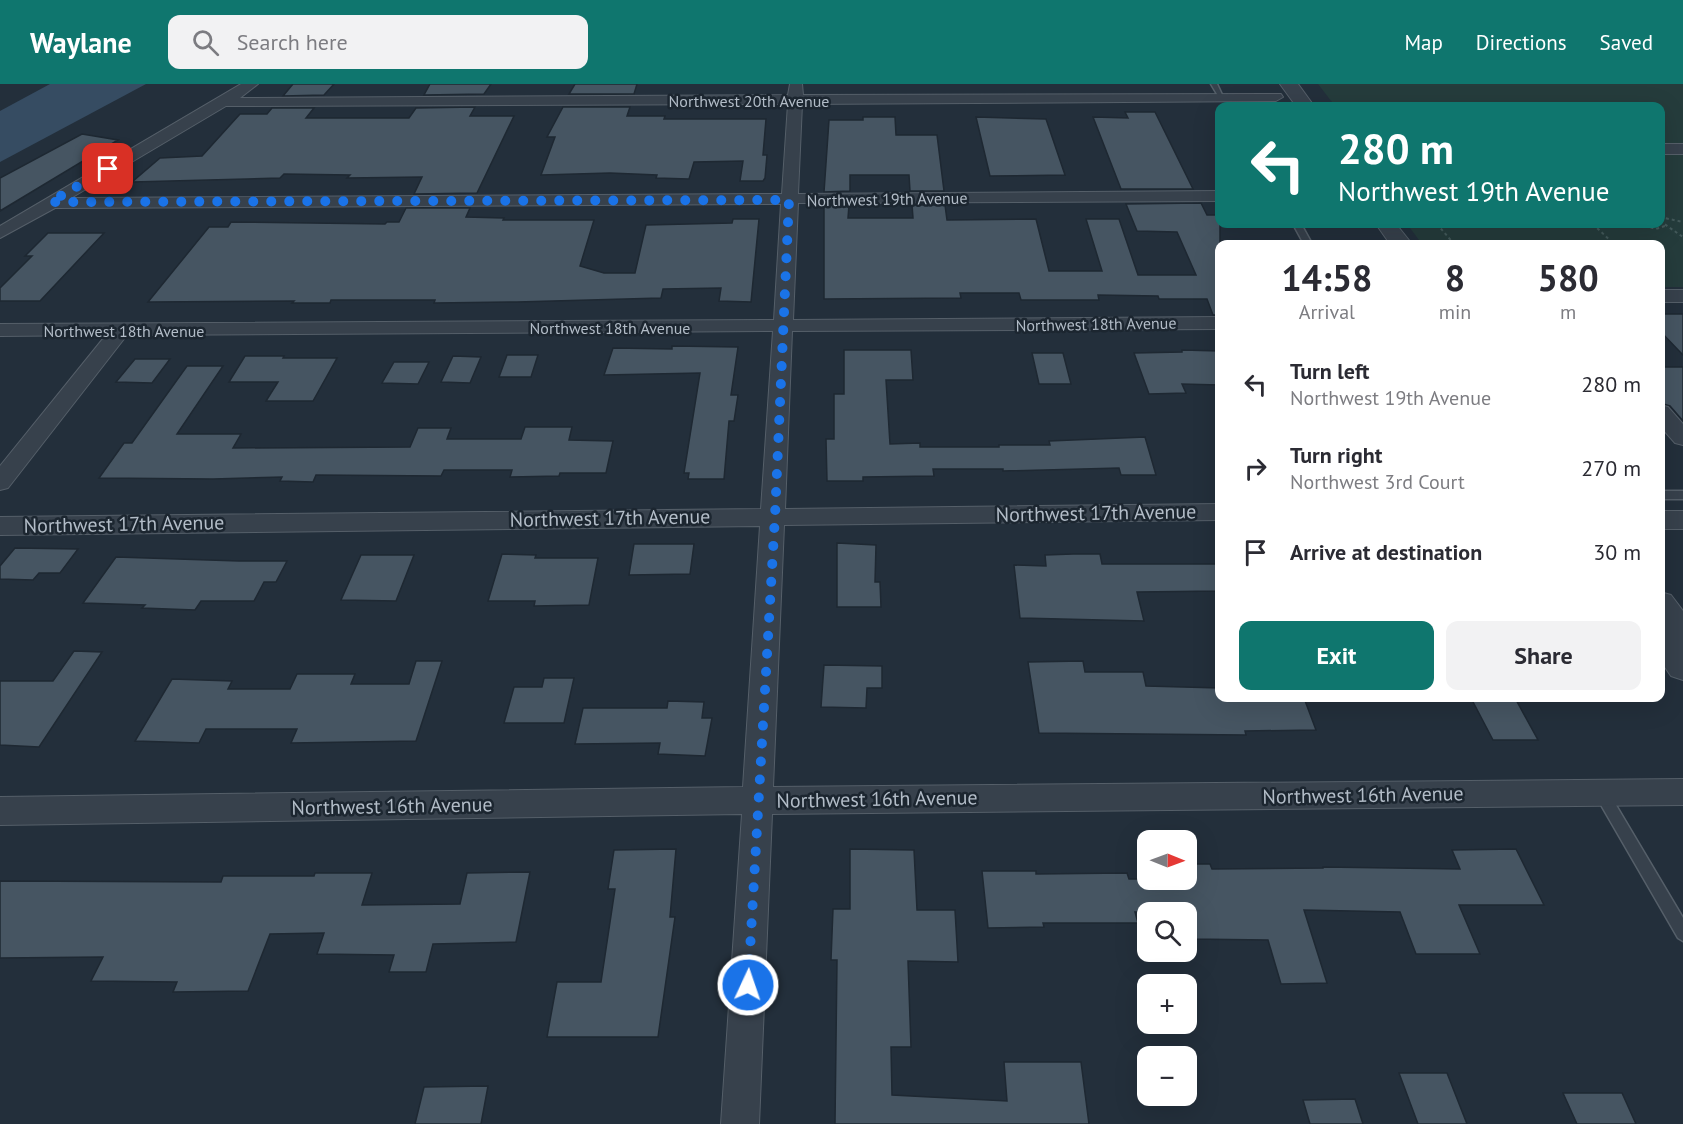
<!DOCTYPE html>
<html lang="en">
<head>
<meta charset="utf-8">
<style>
	body { margin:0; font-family:"PT Sans",sans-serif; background:#f2f2f3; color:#2b2b33; height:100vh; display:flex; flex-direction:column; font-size:22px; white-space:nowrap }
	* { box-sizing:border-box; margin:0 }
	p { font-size:20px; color:#7c7c81 }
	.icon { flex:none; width:33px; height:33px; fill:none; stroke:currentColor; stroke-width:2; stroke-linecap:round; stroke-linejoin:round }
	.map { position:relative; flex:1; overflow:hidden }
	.drawer { position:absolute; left:1215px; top:156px; width:450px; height:462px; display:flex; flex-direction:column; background:#fff; border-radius:12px; box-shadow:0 6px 24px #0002 }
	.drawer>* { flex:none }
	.hud { position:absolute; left:1215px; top:18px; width:450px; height:126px; border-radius:12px; box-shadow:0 6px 24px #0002; background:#0f766e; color:#fff; overflow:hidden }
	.needle { width:39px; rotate:91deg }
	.fabs { position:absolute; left:1137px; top:746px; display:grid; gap:12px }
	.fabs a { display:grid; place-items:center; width:60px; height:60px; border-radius:12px; background:#fff; box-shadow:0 6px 24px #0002; font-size:30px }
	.pin { position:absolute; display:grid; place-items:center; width:51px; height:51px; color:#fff; margin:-26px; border-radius:12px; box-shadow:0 3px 9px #0006 }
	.me { position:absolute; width:66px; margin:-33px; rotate:3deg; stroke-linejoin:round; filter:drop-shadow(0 0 4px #0008) }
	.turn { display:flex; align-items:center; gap:21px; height:126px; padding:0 24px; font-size:27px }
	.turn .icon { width:78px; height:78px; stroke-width:2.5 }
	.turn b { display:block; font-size:42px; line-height:51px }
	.eta { display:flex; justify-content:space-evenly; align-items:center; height:102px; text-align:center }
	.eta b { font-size:36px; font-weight:800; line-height:42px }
	.action { display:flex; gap:12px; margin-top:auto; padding:12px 24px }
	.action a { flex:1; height:69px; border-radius:12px; background:#0f766e; color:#fff; font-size:24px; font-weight:800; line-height:69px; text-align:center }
	.action a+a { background:#f2f2f3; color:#2b2b33 }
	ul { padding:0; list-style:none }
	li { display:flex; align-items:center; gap:18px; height:84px; padding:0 24px }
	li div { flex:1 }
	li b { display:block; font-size:22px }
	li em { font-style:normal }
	header { display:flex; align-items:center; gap:36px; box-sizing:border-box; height:84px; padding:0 30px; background:#0f766e; color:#fff }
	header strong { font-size:28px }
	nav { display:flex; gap:33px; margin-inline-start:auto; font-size:21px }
	.search { width:420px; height:54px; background:#f2f2f3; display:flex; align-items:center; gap:15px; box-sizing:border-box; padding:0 21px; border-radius:12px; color:#7c7c81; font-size:22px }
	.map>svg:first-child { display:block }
</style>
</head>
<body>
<header>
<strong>Waylane</strong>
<div class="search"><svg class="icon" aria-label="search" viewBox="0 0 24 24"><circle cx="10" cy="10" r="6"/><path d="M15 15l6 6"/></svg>Search here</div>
<nav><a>Map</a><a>Directions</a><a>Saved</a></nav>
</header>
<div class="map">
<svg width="1683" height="1040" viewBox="0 0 1683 1040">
	<rect width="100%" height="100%" fill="#232f3b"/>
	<!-- green -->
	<path fill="#253c3c" d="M1318,0H1683V59H1661L1660,22H1335Z
		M1661,69H1683V203H1661L1660,160H1422L1407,140H1660Z"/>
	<!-- water -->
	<path fill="#364c62" d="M50,0H146L0,78V27Z"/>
	<!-- building -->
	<path fill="#465562" stroke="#1e2832" stroke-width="1.5" d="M293,0H334L324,11L283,12Z
		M430,0H491L484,10L424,11Z
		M575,0H637L634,10H569Z
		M475,23L470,32H514L477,109L414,110L422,93L347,94L350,91L284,90L280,94L132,98L160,74L202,72L240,30H267L272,24H314L306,34H409L416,24Z
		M563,23H630L627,32H665L664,35H766L763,71H767L765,94L763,97H740L743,77L694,78L689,95L656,94L657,91L610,89L541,91L555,53H547Z
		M1125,28H1155L1193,105H1121L1093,33L1128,34Z
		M863,33H895L896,51H937L944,107H910L909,91H850V107L824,108L829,36H863Z
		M976,33L1046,35L1065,91L990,92Z
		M82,50L118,56L0,127V94Z
		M1201,119L1207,131H1220V231H1213L1207,215H1159L1158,212L1098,211L1099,216H1021L1019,209H960L961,214L824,215V121H849L848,134H913L912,121H945L947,136L1036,135L1049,187H1102L1086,135H1119L1138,191H1196L1177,148L1137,147L1126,120Z
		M406,124H470L466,133L504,134L503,136H594L580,182L604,189H635L646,141L732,139L733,135H759L751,218L719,217L721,204L663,205L661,214L517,218L434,219L435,216H331L330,219H292L294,217L148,218L209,143H228L231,138L385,140L387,138H399Z
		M48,149H104L40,217H0V204L32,172H25Z
		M1660,230H1683V271L1660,247Z
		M672,262L738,263L731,311H738L734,337H729L724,395H688L689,389H684L700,289L604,291L613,264L672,265Z
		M844,266H911L913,296H886L890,360L920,359V363H999V361H1050L1049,357L1145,353L1156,391H1121L1119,384L1003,387V385H933L934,392L863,393V397H827L826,355H834V310H844Z
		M1182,266L1220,267V301L1182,300L1186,309L1149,310L1134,269L1182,268Z
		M1032,269H1063L1071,300H1039Z
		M507,271H538L531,293H499Z
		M245,272H284L283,274H337L313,317H266L278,298H229Z
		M453,272L481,273L470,299L441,298Z
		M135,275H170L152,299L116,298Z
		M394,278H429L418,300L382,299Z
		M187,282H223L177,350H241L233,364L410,363L418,344H451L447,355H521L525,343H572L569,356L613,357L606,389H560L559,392L510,393L512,386H444L441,392L316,391L313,398L280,397L282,393L213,395L99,394L124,359H132Z
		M1660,283H1683V337L1670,322L1660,319Z
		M837,459L876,461L875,498H880L881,523H837Z
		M634,460H694L690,490L629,491Z
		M15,464L78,465L60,489H39L33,496L0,495V482Z
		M502,470L536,471L535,474H598L589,521L534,522L535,517H488Z
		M1073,470H1100L1102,480H1220V507L1137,508L1144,537L1020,534L1014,481L1046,482L1045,471Z
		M361,471H414L396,517L341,516Z
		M116,473L239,477H287L276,498H264L254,517H201L195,526L142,524L145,521L83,519Z
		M74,567L102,568L39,663L0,661V597H53Z
		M416,577H442L416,657L291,659L297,645H206L199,659L135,657L172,595L232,597L228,605H290L297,590H355L351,600H409Z
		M1083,577L1085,588H1143L1146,602L1220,604V614H1304L1316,646L1245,647L1246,651L1039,649L1028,578Z
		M824,581L882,582V604H867L866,624L821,623Z
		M544,594H574L564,639H504L514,603H542Z
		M1471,614H1515L1538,656H1493Z
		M668,617L704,618L702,634H712L705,672L658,670L660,659L575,660L583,624H667Z
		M676,765L670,833H675L658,953H547L557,898H601L615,805H608L614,766Z
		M850,765L914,766L917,826H955L958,878L908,877L911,963H891L892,1011L1007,1017L1004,978H1081L1089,1040H835L837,876H831L833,825H850Z
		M1516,765L1544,821H1459L1480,870H1416L1400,828L1304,826L1327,899L1281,900L1268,856L1190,855L1186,828H1135L1138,839H1043L1044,843L988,844L982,787H1036V790L1127,789L1129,795H1186V780H1210L1212,785L1323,784V783L1460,785L1452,766Z
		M530,788L516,858L433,860L426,888H389L394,871L317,870L324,849L270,850L248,907L173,908L177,898L91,897L103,873L0,874V797L221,798L223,792H314L315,789H372L362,821L460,820L467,789Z
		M1399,989H1447L1467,1040H1418Z
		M488,1002L481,1040H415L424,1003Z
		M1563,1009H1622L1636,1040H1577Z
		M1355,1015L1363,1040H1310L1303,1016Z"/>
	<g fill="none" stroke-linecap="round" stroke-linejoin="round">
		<defs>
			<path id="service" d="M1211,0H1217L1224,15H1220Z
				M1293,140H1301L1311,158L1310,160H1304Z
				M1660,407H1683V415H1660Z
				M1602,704L1607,706L1683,834V857L1678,854L1597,714L1595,710L1597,706Z"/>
			<path id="minor" d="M241,0H258L240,14L788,11L790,0H802L803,11L1281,10L1283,13L1276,17L802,20L798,110L1220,107V117L798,119L793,236L1220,233V245L792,247L785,425L1220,420V436L784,441L773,703L1683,695V721L772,730L759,1040H721L742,730L0,741V713L743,703L760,442L0,451V433L761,425L773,247L127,251L8,404L0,406V382L106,251L0,252V240L774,236L781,120L55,124L0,154V142ZM788,20L782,110L71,114L226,22Z
				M1660,60H1683V70H1660Z
				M1660,206H1683V218H1660Z
				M1660,321L1668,323L1683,340V361L1675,359L1660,342Z
				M1660,427H1683V445H1660Z"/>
			<path id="tertiary" d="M1280,0H1298L1314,22H1296Z
				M1376,140H1396L1412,160H1390Z
				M1660,508L1671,511L1683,527V596L1671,592L1660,576Z"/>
		</defs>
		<!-- service casing -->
		<use href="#service" stroke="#555f69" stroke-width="3"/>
		<!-- minor casing -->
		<use href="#minor" stroke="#555f69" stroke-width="2"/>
		<!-- tertiary casing -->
		<use href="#tertiary" stroke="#555f69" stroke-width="2"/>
		<!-- path -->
		<path stroke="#43595a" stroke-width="2" stroke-dasharray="3 3" stroke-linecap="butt" d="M1660,133L1683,138
			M1660,137L1683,153
			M1437,140L1454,160
			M1586,140L1597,144L1614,160
			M1639,140L1656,145L1665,142"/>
		<!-- service -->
		<use href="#service" fill="#37414c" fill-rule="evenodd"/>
		<!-- minor -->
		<use href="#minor" fill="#37414c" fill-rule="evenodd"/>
		<!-- tertiary -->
		<use href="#tertiary" fill="#37414c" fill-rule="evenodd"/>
	</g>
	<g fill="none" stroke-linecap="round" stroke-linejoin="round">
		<!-- route -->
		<path stroke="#1a73e8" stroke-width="10" stroke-dasharray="0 18" d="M108,85L50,118L789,116L775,432L748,901"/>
	</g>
	<g text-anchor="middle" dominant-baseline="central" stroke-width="5" stroke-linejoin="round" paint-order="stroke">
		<!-- far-street labels -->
		<g font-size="16" fill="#b2bcc7" stroke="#1c2630">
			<text x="749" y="17">Northwest 20th Avenue</text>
			<text transform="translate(887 115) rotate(-1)">Northwest 19th Avenue</text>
			<text transform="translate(1096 240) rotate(-1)">Northwest 18th Avenue</text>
			<text x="610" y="244">Northwest 18th Avenue</text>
			<text x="124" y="247">Northwest 18th Avenue</text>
		</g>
		<!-- street labels -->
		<g font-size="20" fill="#b2bcc7" stroke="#1c2630">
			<text transform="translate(1096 429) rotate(-1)">Northwest 17th Avenue</text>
			<text transform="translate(610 434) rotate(-1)">Northwest 17th Avenue</text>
			<text transform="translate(124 440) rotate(-1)">Northwest 17th Avenue</text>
			<text transform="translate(1363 711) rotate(-1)">Northwest 16th Avenue</text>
			<text transform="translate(877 715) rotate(-1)">Northwest 16th Avenue</text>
			<text transform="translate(392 722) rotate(-1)">Northwest 16th Avenue</text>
		</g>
	</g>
</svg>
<div class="fabs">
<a><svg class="needle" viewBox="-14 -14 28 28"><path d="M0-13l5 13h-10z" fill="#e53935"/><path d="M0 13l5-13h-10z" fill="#7c7c81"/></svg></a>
<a><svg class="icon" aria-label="search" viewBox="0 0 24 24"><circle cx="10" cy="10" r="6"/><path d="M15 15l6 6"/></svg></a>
<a>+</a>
<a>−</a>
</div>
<div class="pin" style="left:108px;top:85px;background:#d93025"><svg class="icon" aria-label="arrive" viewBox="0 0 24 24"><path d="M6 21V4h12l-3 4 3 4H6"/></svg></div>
<svg class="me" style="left:748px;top:901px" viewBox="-20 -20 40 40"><circle r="17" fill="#1a73e8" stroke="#fff" stroke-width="3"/><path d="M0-11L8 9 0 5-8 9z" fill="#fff"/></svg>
<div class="hud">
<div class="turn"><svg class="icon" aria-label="left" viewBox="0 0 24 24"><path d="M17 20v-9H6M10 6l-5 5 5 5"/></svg><div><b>280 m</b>Northwest 19th Avenue</div></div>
</div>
<section class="drawer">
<div class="eta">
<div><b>14:58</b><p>Arrival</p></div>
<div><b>8</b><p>min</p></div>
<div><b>580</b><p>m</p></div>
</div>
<ul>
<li><svg class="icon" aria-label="left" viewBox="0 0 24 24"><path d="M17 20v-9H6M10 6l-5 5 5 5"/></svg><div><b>Turn left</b><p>Northwest 19th Avenue</p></div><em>280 m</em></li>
<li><svg class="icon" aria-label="right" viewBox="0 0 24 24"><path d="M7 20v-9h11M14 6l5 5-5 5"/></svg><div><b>Turn right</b><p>Northwest 3rd Court</p></div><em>270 m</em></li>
<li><svg class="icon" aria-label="arrive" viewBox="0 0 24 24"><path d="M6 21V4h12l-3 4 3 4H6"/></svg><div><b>Arrive at destination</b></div><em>30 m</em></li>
</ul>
<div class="action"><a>Exit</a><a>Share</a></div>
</section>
</div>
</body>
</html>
